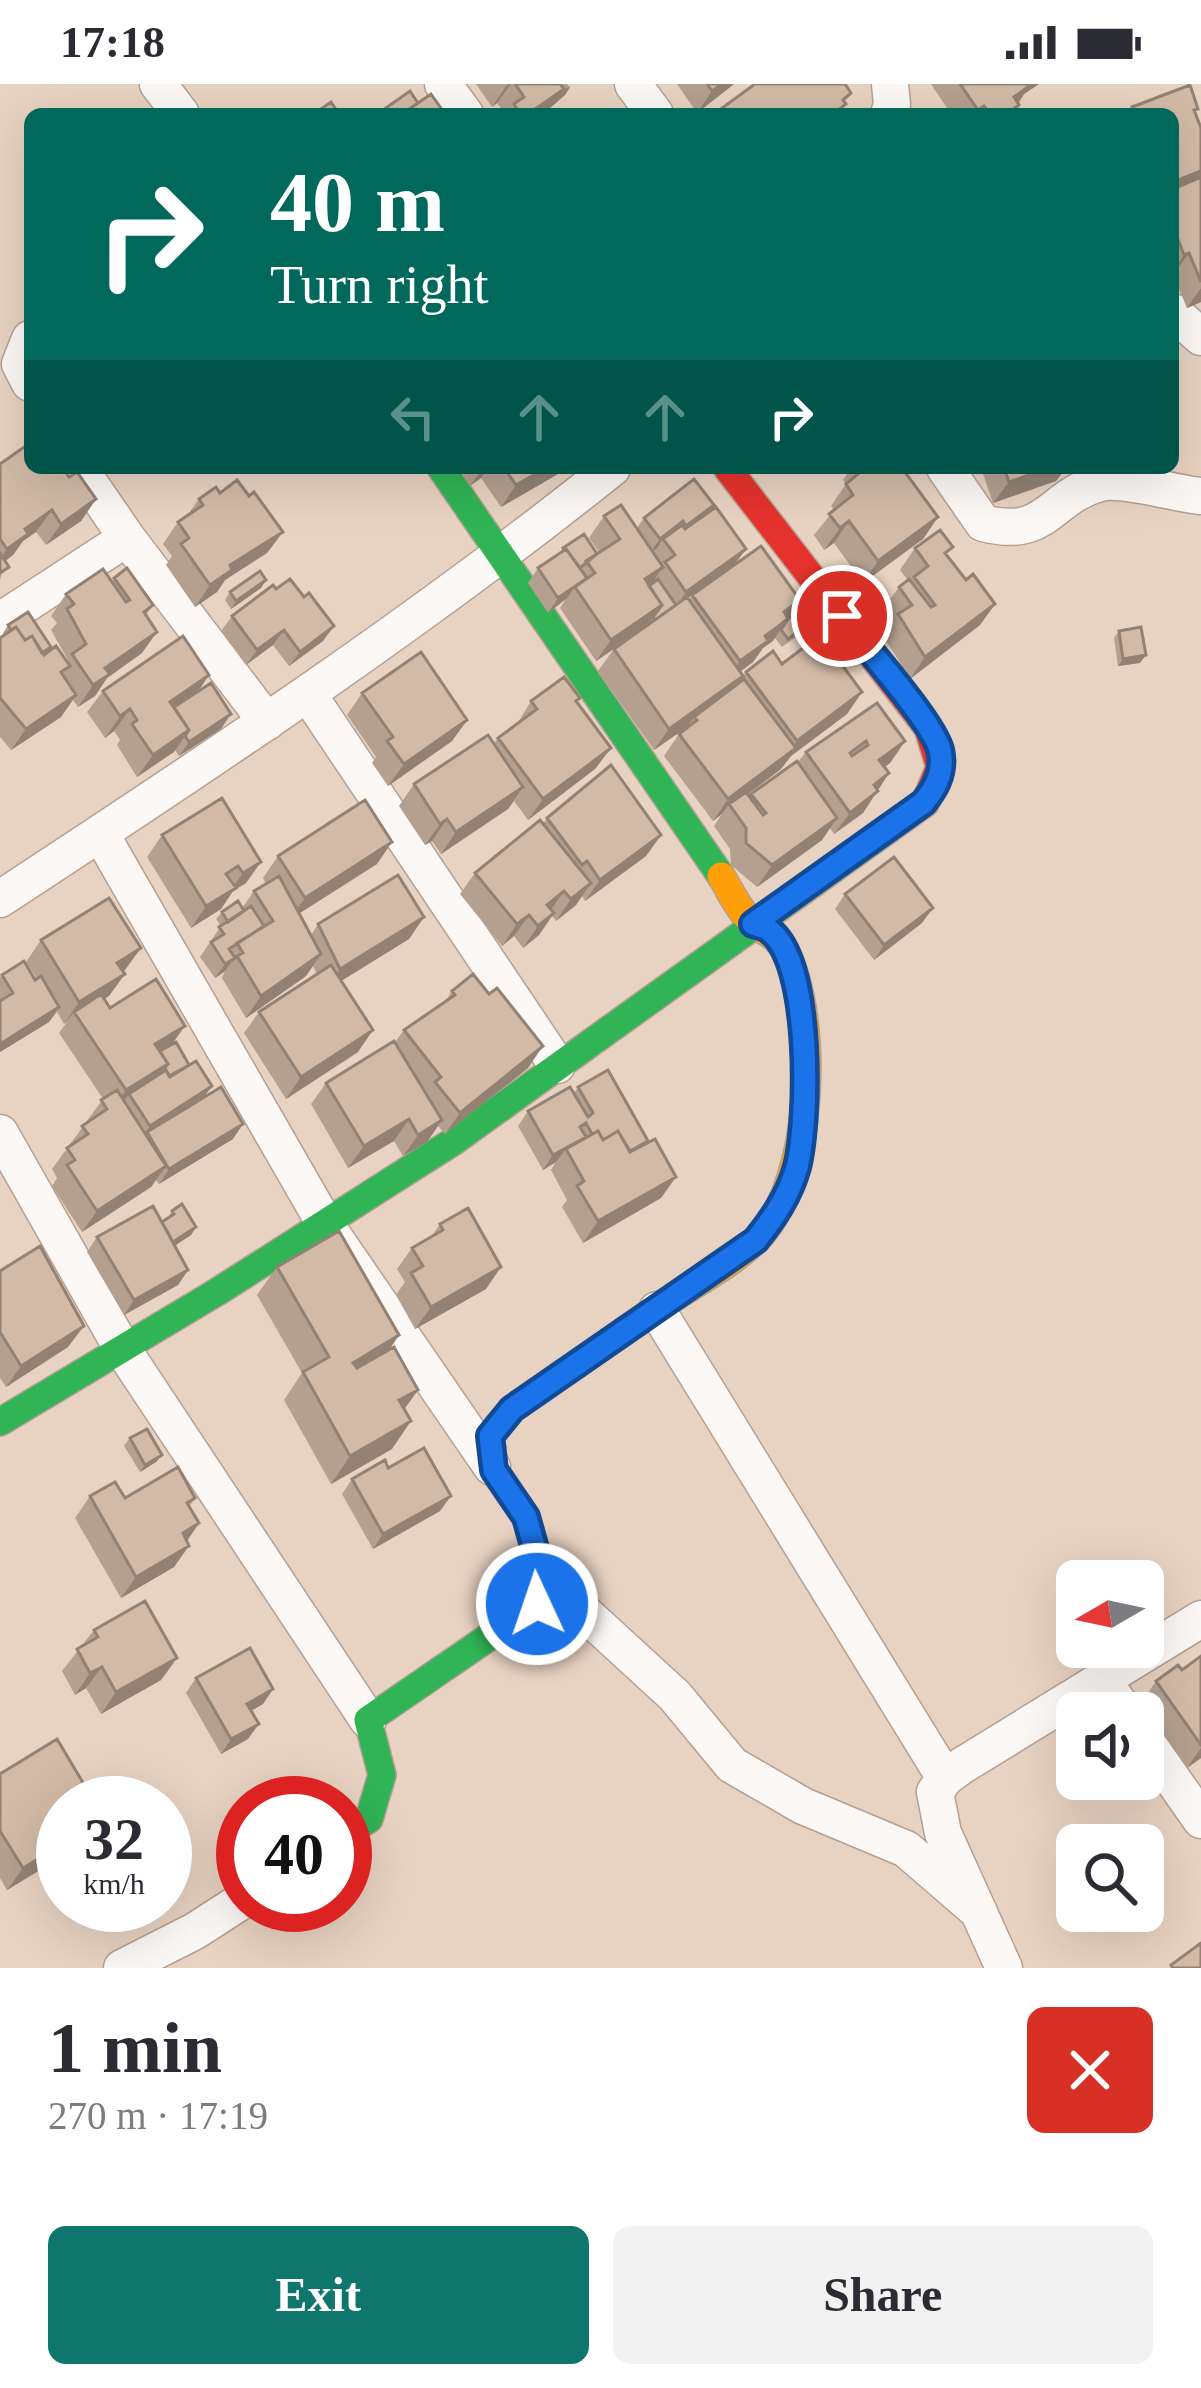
<!DOCTYPE html>
<html lang="en">
<head>
<meta charset="utf-8">
<style>
	body { margin:0; font-family:Georgia,serif; background:#f2f2f3; color:#2b2b33; height:100vh; display:flex; flex-direction:column; font-size:45px; white-space:nowrap }
	* { box-sizing:border-box; margin:0 }
	p { font-size:39px; color:#7c7c81 }
	.icon { flex:none; width:66px; height:66px; fill:none; stroke:currentColor; stroke-width:2; stroke-linecap:round; stroke-linejoin:round }
	.map { position:relative; height:1884px; overflow:hidden }
	.panel { display:flex; flex-direction:column; background:#fff; flex:1 }
	.panel>* { flex:none }
	.hud { position:absolute; left:24px; top:24px; width:1155px; height:366px; border-radius:18px; box-shadow:0 12px 48px #0002; background:#00695c; color:#fff; overflow:hidden }
	.needle { width:78px; rotate:261deg }
	.tools { position:absolute; left:1056px; top:1476px; display:grid; gap:24px }
	.tools a { display:grid; place-items:center; width:108px; height:108px; border-radius:18px; background:#fff; box-shadow:0 12px 48px #0002; font-size:60px }
	.speed { position:absolute; left:36px; top:1692px; display:flex; gap:24px; font-size:60px; font-weight:700; text-align:center }
	.speed>* { display:grid; place-content:center; width:156px; height:156px; border-radius:50%; background:#fff; box-shadow:0 12px 48px #0002; line-height:1 }
	.speed small { font-size:30px; font-weight:400 }
	.speed .limit { border:18px solid #d22; background:#fff; color:#111 }
	.pin { position:absolute; display:grid; place-items:center; width:102px; height:102px; color:#fff; margin:-51px; border:6px solid #fff; border-radius:50%; box-shadow:0 3px 12px #0007 }
	.me { position:absolute; width:132px; margin:-66px; rotate:357deg; stroke-linejoin:round; filter:drop-shadow(0 0 9px #0008) }
	.turn { display:flex; align-items:center; gap:42px; height:252px; padding:0 48px; font-size:54px }
	.turn .icon { width:156px; height:156px; stroke-width:2.5 }
	.turn b { display:block; font-size:84px; line-height:102px }
	.lanes { display:flex; align-items:center; height:114px; padding:0 48px; background:#0003; justify-content:center; gap:60px; direction:ltr }
	.lanes .off { opacity:.35 }
	.round { display:grid; place-items:center; flex:none; width:126px; height:126px; border-radius:18px; background:#f2f2f3 }
	.overview { display:flex; align-items:center; justify-content:space-between; height:204px; padding:0 48px }
	h1 { font-size:72px; font-weight:600; line-height:90px }
	.primary-button { display:flex; gap:24px; margin-top:auto; padding:24px 48px }
	.primary-button a { flex:1; height:138px; border-radius:18px; background:#0f766e; color:#fff; font-size:48px; font-weight:600; line-height:138px; text-align:center }
	.primary-button a+a { background:#f2f2f3; color:#2b2b33 }
	.status { display:flex; justify-content:space-between; align-items:center; height:84px; padding:0 60px; background:#fff; direction:ltr }
	.status svg { height:33px; fill:currentColor }
	.map>svg:first-child { display:block }
</style>
</head>
<body>
<div class="status"><b>17:18</b><svg viewBox="0 0 49 12"><path d="M0 12V9h3v3zM5 12V6h3v6zM10 12V3h3v9zM15 12V0h3v12zM26 1h20v11H26zM47 4h2v5h-2z"/></svg></div>
<div class="map">
<svg width="1201" height="1884" viewBox="0 0 1201 1884">
	<rect width="100%" height="100%" fill="#e8d2c1"/>
	<g fill="none" stroke-linecap="round" stroke-linejoin="round">
		<defs>
			<path id="street" d="M158,0L181,30
				M443,0L465,30
				M633,0L655,30
				M889,30L892,20L890,0
				M1173,228L1201,253
				M30,255L20,280L30,299
				M79,384L127,454L267,638
				M945,384L983,439C1048,456 1048,413 1100,399C1121,393 1176,410 1201,412
				M0,537L127,454
				M308,610L557,981
				M100,749L325,1140L492,1383
				M0,815C209,678 417,540 612,384
				M0,1049L123,1266L368,1636
				M657,1226L945,1694
				M542,1490L675,1612L732,1681L803,1722L906,1765L979,1828
				M1102,1596L1126,1629
				M1143,1653L1201,1736
				M122,1884L195,1847L243,1816
				M1004,1884L943,1749L935,1708L945,1694L963,1681L1201,1535"/>
			<path id="fast" d="M441,384L721,792
				M0,1338L217,1208L454,1057L925,719
				M345,1750L369,1735L382,1691L368,1636L537,1520L542,1490L526,1433L494,1386L490,1352L512,1325L659,1223"/>
			<path id="slow" d="M659,1223C690,1202 730,1182 757,1155C814,1098 820,936 785,867C775,848 764,849 752,838C739,827 730,806 721,792"/>
			<path id="jam" d="M727,384L928,644L940,683L925,719"/>
		</defs>
		<!-- street casing -->
		<use href="#street" stroke="#b4a092" stroke-width="39"/>
		<!-- fast casing -->
		<use href="#fast" stroke="#b4a092" stroke-width="30"/>
		<!-- slow casing -->
		<use href="#slow" stroke="#b4a092" stroke-width="30"/>
		<!-- jam casing -->
		<use href="#jam" stroke="#b4a092" stroke-width="30"/>
		<!-- street -->
		<use href="#street" stroke="#fcf8f6" stroke-width="36"/>
		<!-- fast -->
		<use href="#fast" stroke="#30b455" stroke-width="27"/>
		<!-- slow -->
		<use href="#slow" stroke="#ff9f0a" stroke-width="27"/>
		<!-- jam -->
		<use href="#jam" stroke="#e5322d" stroke-width="27"/>
	</g>
	<!-- wall -->
	<path fill="#b5a08f" d="M476,0H567L570,3L565,11L543,30H506L497,19L492,23Z
		M677,0H734L697,29Z
		M931,0H1039L1024,10L1013,30H951Z
		M1132,23L1195,29L1201,44V218L1187,224L1173,191V30H1127Z
		M0,380L69,393L96,415L81,437L46,461L36,448L23,457L13,471L5,477L0,496Z
		M464,384H562L558,390L501,423L481,394L470,402L463,392L466,387Z
		M851,384H902L938,433L923,455L863,499L834,459L824,466L814,451L834,426L831,422L846,400L843,396Z
		M981,384H1066L1056,397L993,419Z
		M199,415L267,469L225,496L217,508L195,523L166,481L172,472L163,460L178,438L187,432Z
		M708,429L735,480L688,514L689,516L692,511L788,534L805,542L800,550L782,563L775,554L763,564L753,578L740,588L743,592L746,588L782,580L862,608L847,630L791,672L781,685L748,710L749,712L798,678L806,668L877,619L905,657L890,679L885,683L889,689L863,729L834,750L830,744L822,756L757,803L731,781L730,765L714,742L722,730L713,737L664,672L679,650L687,643L654,666L598,587L614,565L622,560L596,577L560,524L566,515L548,529L528,499L538,484L559,470L563,464L597,470L599,468L589,454L604,432L637,444L644,434Z
		M915,464L947,471L966,496L995,520L980,541L910,595L883,552L893,538L883,525L899,503L908,496L900,486Z
		M114,494L153,521L146,531L142,569L107,594L95,612L78,623L73,616L61,633L11,666L0,653V553L4,551L3,549L8,541L47,568L66,578L68,576L51,546L57,539L51,532L66,510L112,497Z
		M261,504L231,525L225,516L230,508Z
		M232,532L323,557L289,582L273,561L246,581L221,547Z
		M1119,547L1140,579L1118,582L1114,554Z
		M209,591L198,607L221,645L179,672L175,666L137,693L117,661L120,656L114,647L105,654L87,628L103,607Z
		M362,609L467,636L452,657L388,702L372,679L376,673L347,631Z
		M531,617L577,618L611,664L595,685L528,736L514,717L508,725L441,770L432,757L425,761L399,722L414,700L494,659L498,654L517,640Z
		M222,714L246,799L233,807L221,825L191,844L147,773L162,751Z
		M547,734L661,751L646,772L585,817L582,812L576,821L556,837L552,832L539,851L523,864L514,852L502,862L460,810L475,789L543,740Z
		M278,772L377,780L299,829L311,851L318,840L424,833L409,855L341,897L358,968L286,1015L244,949L259,928L317,890L313,882L306,892L246,934L222,894L225,887L215,894L200,873L221,842L216,835L222,828L242,824L254,807L266,800L263,794Z
		M845,810L922,839L874,876L835,825Z
		M41,856L125,886L109,912L104,915L110,924L172,960L204,1013L233,1055L159,1100L156,1096L151,1103L82,1148L52,1102L57,1094L52,1085L103,1015L59,949L67,938L64,940L57,928L49,938L0,968V893L2,891L37,895L26,878Z
		M452,907L528,984L445,1050L438,1042L427,1058L403,1072L394,1057L348,1084L311,1020L326,999L395,958L404,946L444,919Z
		M578,1003L661,1114L583,1159L562,1123L567,1116L551,1086L556,1078L543,1086L518,1042L528,1027L574,1009Z
		M172,1127L196,1143L191,1151L175,1161L188,1186L178,1201L124,1231L87,1168L97,1153L162,1138L167,1135Z
		M440,1140L486,1205L415,1245L396,1211L405,1198L397,1185L412,1164L431,1153Z
		M277,1183L399,1251L390,1265L418,1306L404,1325L392,1365L331,1400L284,1316L302,1289L257,1211Z
		M0,1187L68,1263L6,1303L0,1294Z
		M130,1354L162,1371L156,1378L140,1388L124,1362Z
		M388,1384L440,1427L373,1465L342,1410L352,1395Z
		M90,1412L195,1414L189,1423L199,1439L187,1457L174,1483L121,1514L75,1434Z
		M94,1546L177,1574L161,1596L101,1630L86,1604L75,1611L62,1587Z
		M1201,1572V1674L1187,1684L1141,1619L1156,1597L1182,1586Z
		M196,1594L273,1605L263,1620L251,1627L248,1655L221,1670L186,1609Z
		M0,1690L63,1719V1772L7,1806L0,1794Z"/>
	<!-- shaded-wall -->
	<path fill="#938274" d="M511,0L497,19L492,23L507,1Z
		M722,0H734L697,29L712,7Z
		M1025,0H1039L1024,10L1014,24L1002,30Z
		M570,3L565,11L543,30H528L564,5Z
		M1201,87V102L1173,114V98Z
		M1189,169L1173,191V187L1184,171Z
		M1201,204V218L1187,224Z
		M483,384H488L481,394L470,402Z
		M546,384H562L558,390L501,423L516,401Z
		M1048,384H1066L1056,397L993,419L1009,398Z
		M96,415L81,437L46,461L61,440Z
		M52,426L36,448L23,457L13,471L0,481V475L7,465L25,445Z
		M938,433L923,455L863,499L878,477Z
		M683,437L673,452L663,455L657,464L649,470L660,455Z
		M849,437L834,459L824,466L840,444Z
		M283,448L267,469L225,496L217,508L195,523L210,501L230,481Z
		M746,465L735,480L676,523L686,508Z
		M663,483L648,505L645,495Z
		M266,496L261,504L231,525L236,517Z
		M575,503L566,515L548,529L558,514Z
		M800,516L773,557L763,564L753,578L725,599L740,577L784,528Z
		M995,520L980,541L910,595L925,573Z
		M662,521L647,542L596,577L611,556Z
		M334,542L323,557L289,582L300,568Z
		M284,546L273,561L246,581L257,566Z
		M157,548L142,569L107,594L95,612L78,623L105,584Z
		M1146,571L1140,579L1118,582L1123,575Z
		M209,591L194,613L171,629L170,618Z
		M743,592L728,614L694,633L687,643L654,666L669,645Z
		M862,608L847,630L791,672L781,685L731,723L729,720L722,730L713,737L728,715L787,671L797,657Z
		M76,611L61,633L11,666L26,645Z
		M130,625L114,647L105,654L120,632Z
		M231,630L221,645L179,672L189,658Z
		M467,636L452,657L388,702L404,680Z
		M189,646L174,668L137,693L153,671Z
		M905,657L890,679L864,698L879,676Z
		M611,664L595,685L528,736L543,715Z
		M889,689L863,729L834,750L850,729L874,701Z
		M523,703L508,725L441,770L456,748Z
		M837,734L822,756L757,803L772,781Z
		M447,735L432,757L425,761L440,740Z
		M661,751L646,772L585,817L600,796Z
		M392,758L377,780L289,836L305,814Z
		M261,778L246,799L233,807L221,825L191,844L206,822L230,807L243,789Z
		M591,799L576,821L556,837L571,815Z
		M564,807L549,829L547,821Z
		M933,824L922,839L874,876L884,861Z
		M554,829L539,851L523,864L538,842Z
		M529,831L514,852L502,862L517,840Z
		M424,833L409,855L325,907L340,885Z
		M141,864L125,886L102,901L117,879Z
		M321,870L306,892L246,934L261,912Z
		M235,874L224,888L215,894L225,880Z
		M125,890L109,912L77,932L74,928L64,940L79,918Z
		M59,923L49,938L0,968V960Z
		M185,942L170,963L151,975L155,960Z
		M373,946L358,968L286,1015L301,993Z
		M543,962L528,984L445,1050L460,1029Z
		M168,980L152,1001L129,1010L122,1020L111,1027L126,1006Z
		M212,1002L202,1016L147,1048L140,1057L150,1042Z
		M409,1035L394,1057L348,1084L364,1062Z
		M442,1036L427,1058L403,1072L418,1051Z
		M243,1040L233,1055L159,1100L169,1085Z
		M566,1065L556,1078L543,1086L553,1071Z
		M166,1082L151,1103L82,1148L97,1127Z
		M676,1093L661,1114L583,1159L598,1137Z
		M196,1143L191,1151L167,1167L172,1159Z
		M501,1183L486,1205L415,1245L431,1223Z
		M188,1186L178,1201L124,1231L134,1216Z
		M84,1242L68,1263L6,1303L21,1282Z
		M399,1251L380,1279L334,1306L353,1279Z
		M418,1306L398,1334L399,1316Z
		M411,1337L392,1365L331,1400L350,1372Z
		M162,1371L156,1378L140,1388L145,1381Z
		M451,1412L440,1427L373,1465L383,1450Z
		M199,1439L184,1461L183,1449Z
		M189,1462L174,1483L121,1514L136,1493Z
		M177,1574L161,1596L101,1630L116,1608Z
		M102,1583L86,1604L75,1611L90,1589Z
		M273,1605L263,1620L237,1635L247,1620Z
		M259,1640L248,1655L221,1670L231,1655Z
		M1201,1664V1674L1187,1684Z
		M63,1760V1772L7,1806L23,1784Z"/>
	<!-- building -->
	<path fill="#d2baa6" stroke="#938274" stroke-width="3" fill-rule="evenodd" d="M515,0H560L564,5L528,30H520L514,20L524,13Z
		M707,0H722L712,7Z
		M755,0H845L851,9L843,16L846,20L833,30H726L722,24Z
		M960,0H1028L1029,2L1014,13L1019,21L1007,30H990L984,22L978,26Z
		M1190,1L1198,25L1194,26L1201,44V87L1173,98V30H1134L1132,23Z
		M410,7L418,19L402,30H386L383,26Z
		M431,10L445,30H402Z
		M331,18L339,30H314Z
		M1201,93V198L1189,169L1184,171L1173,142V105Z
		M30,359V384H63L69,393L77,388L96,415L61,440L52,426L25,445L28,450L7,465L0,455V380Z
		M504,384H546L516,401Z
		M865,384H902L938,433L878,477L849,437L840,444L829,430L853,411L846,400Z
		M1004,384H1048L1009,398Z
		M694,395L714,421L686,442L683,437L660,455L644,434Z
		M237,396L249,412L254,408L283,448L230,481L232,486L210,501L181,460L189,454L178,438L203,421L199,415L216,403L220,409Z
		M621,421L663,483L645,495L662,521L611,556L575,503L595,489L586,477L620,455L604,432Z
		M716,423L746,465L686,508L665,478L675,471L663,455L682,441L685,445Z
		M940,446L953,463L945,469L966,496L973,490L995,520L925,573L898,530L912,521L899,503L909,495L931,523L935,521L914,493L928,482L915,464Z
		M584,450L597,470L580,484L566,465L564,466L563,464Z
		M761,462L800,516L784,528L788,535L765,552L768,557L740,577L692,511Z
		M566,465L587,494L558,514L538,484Z
		M0,469L9,483L0,489Z
		M127,484L153,521L144,528L157,548L105,584L110,590L93,601L72,570L86,560L67,525L74,520L66,510L103,485L126,518L130,516L114,494Z
		M260,487L266,496L236,517L230,508Z
		M290,495L304,513L309,509L334,542L300,568L284,546L257,566L232,532L273,501L276,505Z
		M658,495L676,521L655,536L653,533L662,521L649,502Z
		M687,513L743,592L669,645L614,565Z
		M28,528L51,563L42,569L32,552L25,556L16,543L11,546L8,541Z
		M795,529L805,542L788,555L781,546L788,535L781,540Z
		M16,543L25,556L32,552L44,571L56,562L70,582L61,588L76,611L26,645L0,614V554Z
		M1141,543L1146,571L1123,575L1119,547Z
		M820,551L862,608L797,657L746,588L773,567L782,580Z
		M183,552L209,591L170,618L189,646L153,671L132,640L137,636L130,625L120,632L103,607Z
		M421,568L467,636L404,680L387,657L393,653L362,609Z
		M564,593L580,614L576,617L611,664L543,715L498,654L537,625L531,617Z
		M744,595L796,664L728,715L679,650L697,636L694,633Z
		M211,599L231,630L189,658L185,652L189,646L174,623Z
		M877,619L905,657L879,676L889,689L874,701L878,707L850,729L806,668ZM866,657L868,661L852,672L850,669Z
		M488,651L523,703L456,748L447,735L440,740L414,700Z
		M797,677L837,734L772,781L746,759V744L729,720L746,708L763,731L766,729L751,710Z
		M611,681L661,751L600,796L587,777L582,781L547,734Z
		M222,714L261,778L243,789L238,782L226,790L236,804L206,822L162,751Z
		M365,716L392,758L305,814L278,772Z
		M540,736L591,799L571,815L564,807L547,821L554,829L538,842L529,831L517,840L475,789Z
		M894,773L933,824L884,861L845,810Z
		M398,791L424,833L340,885L318,840Z
		M279,792L321,870L261,912L237,872L243,869L237,859L273,837L254,807Z
		M109,814L141,864L117,879L125,890L79,918L41,856Z
		M238,817L244,827L228,838L222,828Z
		M251,822L264,842L229,865L235,874L225,880L211,858L224,850L219,843Z
		M24,877L35,896L41,892L59,923L0,960V917L13,909L2,891Z
		M331,881L373,946L301,993L259,928Z
		M473,890L489,910L497,904L543,962L460,1029L435,998L441,993L404,946L455,911L452,907Z
		M156,895L185,942L155,960L168,980L126,1006L74,928L101,910L110,924Z
		M394,957L442,1036L418,1051L409,1035L364,1062L326,999Z
		M176,958L189,981L169,992L166,986L160,990L168,980L160,967Z
		M196,977L212,1002L150,1042L129,1010L166,986L170,993Z
		M608,986L648,1057L630,1067L618,1047L603,1056L598,1047L592,1050L586,1039L580,1043L586,1053L553,1071L528,1027L570,1003L588,1033L593,1029L578,1003Z
		M221,1003L243,1040L169,1085L147,1048Z
		M117,1006L166,1082L97,1127L67,1081L75,1076L67,1064L88,1050L82,1042L107,1025L101,1016Z
		M598,1047L603,1056L618,1047L630,1068L655,1055L676,1093L598,1137L577,1102L584,1097L566,1065Z
		M182,1120L196,1143L173,1158L162,1138L174,1130L172,1127Z
		M153,1122L188,1186L134,1216L97,1153Z
		M468,1124L501,1183L431,1223L411,1189L423,1182L412,1164L443,1146L440,1140Z
		M339,1147L399,1251L353,1279L357,1284L394,1263L418,1306L399,1316L411,1337L350,1372L303,1288L329,1273L277,1183Z
		M40,1162L84,1242L21,1282L0,1248V1187Z
		M147,1345L162,1371L145,1381L130,1354Z
		M424,1364L451,1412L383,1450L352,1395L385,1376L388,1384Z
		M178,1383L195,1414L187,1419L199,1439L183,1449L189,1462L136,1493L90,1412L115,1398L125,1414Z
		M145,1517L177,1574L116,1608L102,1583L90,1589L77,1565L98,1553L94,1546Z
		M250,1564L273,1605L247,1620L259,1640L231,1655L196,1594Z
		M1201,1572V1661L1156,1597L1178,1581L1182,1586Z
		M57,1655L95,1719H63V1760L23,1784L0,1747V1690Z
		M1201,1859V1884H1173L1171,1881Z"/>
	<g fill="none" stroke-linecap="round" stroke-linejoin="round">
		<defs>
			<path id="route" d="M537,1520L542,1490L526,1433L494,1386L490,1352L512,1325L756,1156C774,1133 789,1112 797,1083C809,1036 812,879 770,847C766,843 759,842 753,840L923,719C936,704 945,687 940,666C933,638 863,560 842,532"/>
		</defs>
		<!-- route casing -->
		<use href="#route" stroke="#114b97" stroke-width="30"/>
		<!-- route -->
		<use href="#route" stroke="#1a73e8" stroke-width="21"/>
	</g>
</svg>
<div class="tools">
<a><svg class="needle" viewBox="-14 -14 28 28"><path d="M0-13l5 13h-10z" fill="#e53935"/><path d="M0 13l5-13h-10z" fill="#7c7c81"/></svg></a>
<a><svg class="icon" aria-label="sound" viewBox="0 0 24 24"><path d="M4 9h4l5-4v14l-5-4H4zM17 9q2 3 0 6"/></svg></a>
<a><svg class="icon" aria-label="search" viewBox="0 0 24 24"><circle cx="10" cy="10" r="6"/><path d="M15 15l6 6"/></svg></a>
</div>
<div class="speed"><div>32<small>km/h</small></div><div class="limit">40</div></div>
<div class="pin" style="left:842px;top:532px;background:#d93025"><svg class="icon" aria-label="arrive" viewBox="0 0 24 24"><path d="M6 21V4h12l-3 4 3 4H6"/></svg></div>
<svg class="me" style="left:537px;top:1520px" viewBox="-20 -20 40 40"><circle r="17" fill="#1a73e8" stroke="#fff" stroke-width="3"/><path d="M0-11L8 9 0 5-8 9z" fill="#fff"/></svg>
<div class="hud">
<div class="turn"><svg class="icon" aria-label="right" viewBox="0 0 24 24"><path d="M7 20v-9h11M14 6l5 5-5 5"/></svg><div><b>40 m</b>Turn right</div></div>
<div class="lanes"><svg class="icon off" aria-label="left" viewBox="0 0 24 24"><path d="M17 20v-9H6M10 6l-5 5 5 5"/></svg><svg class="icon off" aria-label="ahead" viewBox="0 0 24 24"><path d="M12 20V5M6 11l6-6 6 6"/></svg><svg class="icon off" aria-label="ahead" viewBox="0 0 24 24"><path d="M12 20V5M6 11l6-6 6 6"/></svg><svg class="icon" aria-label="right" viewBox="0 0 24 24"><path d="M7 20v-9h11M14 6l5 5-5 5"/></svg></div>
</div>
</div>
<section class="panel">
<div class="overview"><div><h1>1 min</h1><p>270 m · 17:19</p></div><a class="round" style="background:#d93025;color:#fff"><svg class="icon" aria-label="close" viewBox="0 0 24 24"><path d="M6 6l12 12M18 6L6 18"/></svg></a></div>
<div class="primary-button"><a>Exit</a><a>Share</a></div>
</section>
</body>
</html>
